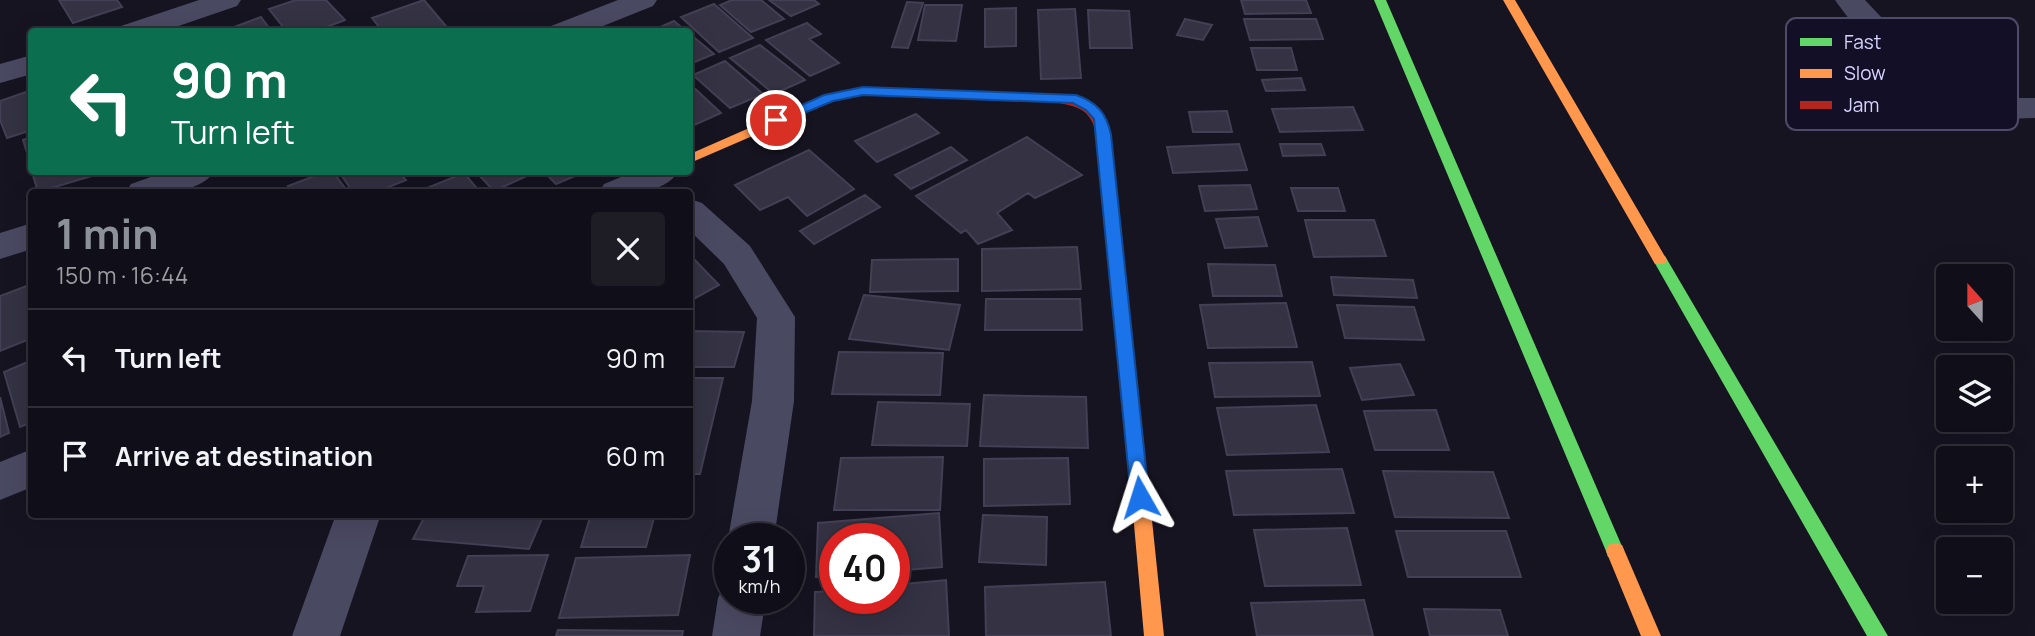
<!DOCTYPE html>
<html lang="en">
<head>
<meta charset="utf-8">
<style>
	body { margin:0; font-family:Manrope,sans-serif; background:#1e1d26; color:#f1f3f6; height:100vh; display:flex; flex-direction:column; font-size:26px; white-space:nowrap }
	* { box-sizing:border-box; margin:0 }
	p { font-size:23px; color:#9c9ca2 }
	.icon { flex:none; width:38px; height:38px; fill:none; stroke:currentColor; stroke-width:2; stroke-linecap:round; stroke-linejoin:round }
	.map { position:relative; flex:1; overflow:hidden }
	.side { position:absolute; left:28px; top:189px; width:665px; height:329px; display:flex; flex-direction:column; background:#100f19; border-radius:7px; box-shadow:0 7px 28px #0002,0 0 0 2px #302f38 }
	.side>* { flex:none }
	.guide { position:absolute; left:28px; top:28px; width:665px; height:147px; border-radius:7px; box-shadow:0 7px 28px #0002,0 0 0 2px #302f38; background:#0b6e4f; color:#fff; overflow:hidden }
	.needle { width:46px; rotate:339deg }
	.controls { position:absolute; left:1936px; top:264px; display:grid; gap:14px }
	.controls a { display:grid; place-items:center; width:77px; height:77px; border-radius:7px; background:#100f19; box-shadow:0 7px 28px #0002,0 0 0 2px #302f38; font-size:35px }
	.speed { position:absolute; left:714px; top:523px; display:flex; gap:14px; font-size:35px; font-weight:700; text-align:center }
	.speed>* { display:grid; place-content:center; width:91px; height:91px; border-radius:50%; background:#100f19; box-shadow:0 7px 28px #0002,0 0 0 2px #302f38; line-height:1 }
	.speed small { font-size:18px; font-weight:400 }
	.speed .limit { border:10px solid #d22; background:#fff; color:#111 }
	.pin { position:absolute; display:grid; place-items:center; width:60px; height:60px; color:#fff; margin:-30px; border:4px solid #fff; border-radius:50%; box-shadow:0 2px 7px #0007 }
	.me { position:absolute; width:77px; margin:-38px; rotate:354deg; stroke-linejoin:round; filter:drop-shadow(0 0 5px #0008) }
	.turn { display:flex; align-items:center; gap:24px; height:147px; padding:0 28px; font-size:32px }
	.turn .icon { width:91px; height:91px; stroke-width:2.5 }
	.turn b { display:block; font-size:49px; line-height:60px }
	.round { display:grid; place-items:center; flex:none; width:74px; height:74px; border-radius:7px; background:#1e1d26 }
	.head { display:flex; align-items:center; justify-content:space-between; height:119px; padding:0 28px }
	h1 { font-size:42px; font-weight:700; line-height:52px; color:#8c9099 }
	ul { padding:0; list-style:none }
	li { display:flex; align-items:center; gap:21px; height:98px; padding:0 28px; border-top:2px solid #302f38 }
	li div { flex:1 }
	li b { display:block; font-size:26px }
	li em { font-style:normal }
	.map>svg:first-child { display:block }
</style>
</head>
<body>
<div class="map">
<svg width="2035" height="636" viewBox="0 0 2035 636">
	<rect width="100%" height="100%" fill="#161421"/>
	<!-- building -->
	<path fill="#343243" stroke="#433f54" stroke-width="2" d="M59,0H117L122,7L73,23Z
		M296,0H326L345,20L313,32H287L269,9Z
		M424,0L451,32H383L372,18Z
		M732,0H761L784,19L751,32L720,5Z
		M769,0H814L819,4L791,16Z
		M1241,0H1306L1311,13L1245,14Z
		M907,2L923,3L908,48L892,47Z
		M714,4L753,38L719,52L681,17Z
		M925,5H962L956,41L918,40Z
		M1016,8V46L985,47V9Z
		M1075,9L1081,78L1041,79L1038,10Z
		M1088,10L1129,11L1132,48H1090Z
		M261,17L272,32H221Z
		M1185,19L1212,25L1203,40L1177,35Z
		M1244,19H1316L1323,39L1250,40Z
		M674,21L687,32H649Z
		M807,23L821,34L809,39L839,63L810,76L766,40Z
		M690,34L714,54L690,64Z
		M760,45L805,80L774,94L730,58Z
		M1251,48H1291L1297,70H1257Z
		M725,61L763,94L730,108L693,75Z
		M1301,78L1305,90L1266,91L1262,80Z
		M690,84L721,113L690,127Z
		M32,90V130L7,138L0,120V101Z
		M1353,107L1363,130L1280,132L1272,109Z
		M1227,111L1232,132H1193L1189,112Z
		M916,114L939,133L877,162L855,141Z
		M32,137V169L23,140Z
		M1027,137L1082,175L1035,198L1028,193L997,213L1012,230L978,244L966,230L961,233L916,196Z
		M1239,144L1247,170L1173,173L1167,147Z
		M1280,144H1321L1325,155L1283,156Z
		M951,147L967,160L911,189L895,175Z
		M809,150L854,189L807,216L788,197L760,210L735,185Z
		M32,172H105L38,192Z
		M325,172H333L348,192H292L288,186Z
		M339,172H399L406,180L376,192H353Z
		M476,172H531L533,173L494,191Z
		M544,172H584L556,184Z
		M464,173L480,192H424L422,190Z
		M1250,185L1257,209L1205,211L1199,186Z
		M1291,188H1338L1345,211H1298Z
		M865,195L880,207L814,244L800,231Z
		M1258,217L1267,246L1225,248L1216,219Z
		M1305,220H1374L1386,256L1314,257Z
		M1077,247L1081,289L982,291V249Z
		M690,255L719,285L690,301Z
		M958,259V291L870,292L872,260Z
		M1208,264L1275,265L1282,296H1213Z
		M1331,277L1413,280L1417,298L1334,295Z
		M32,284V338L0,351V296Z
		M864,295L960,305L949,350L849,339Z
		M986,299H1080L1082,330H985Z
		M1286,303L1297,347L1208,348L1200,305Z
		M1337,305L1414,307L1424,340L1345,338Z
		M690,331L744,332L734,367H690Z
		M839,352L943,353L940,395L832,394Z
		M32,360V422L20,427L4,372Z
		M1312,362L1320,396L1215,397L1209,363Z
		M1400,364L1414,395L1362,400L1350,368Z
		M690,378H723L700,474H690Z
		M984,395L1086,397L1088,448L980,446Z
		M0,397L9,433L0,437Z
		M878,402L970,404L967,446L872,445Z
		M1316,405L1329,452L1227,455L1217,408Z
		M1436,410L1449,450H1375L1364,411Z
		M943,457L940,510H834L841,458Z
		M1068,458L1070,504L984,506V459Z
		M1342,469L1354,513L1234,515L1226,471Z
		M1383,471L1493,472L1509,518L1395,517Z
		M939,513L942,567L894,571V539H835V576L816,577L818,523Z
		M426,514H544L529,549L413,539Z
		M591,514H655L646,547H581Z
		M983,515L1047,517L1046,565L979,562Z
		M1347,528L1361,585L1265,586L1254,530Z
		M1396,531H1506L1521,577H1408Z
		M548,555L530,611L476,612L484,586H457L468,556Z
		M690,555L678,615L559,618L576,558Z
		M946,580L949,636H814L815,592L835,591V598H894V585Z
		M1105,582L1111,636H986L985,587Z
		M1364,600L1373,636H1257L1251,603Z
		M1424,609L1500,610L1508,636H1430Z
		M558,630L683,631L682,636H556Z"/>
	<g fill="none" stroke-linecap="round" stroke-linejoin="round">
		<!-- street -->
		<path fill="#4a4962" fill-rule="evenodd" d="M199,0H241L237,6L161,32H117L121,26Z
			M618,0H657L653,6L588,32H547L551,26Z
			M1835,0H1865L1930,69L1979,98H2035V118C2013,118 1985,122 1964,116C1922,102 1860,36 1835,0Z
			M32,55V74L0,83V64Z
			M165,172H214C199,195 150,194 126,192L131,184Z
			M633,172H678C662,196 624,194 599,192L604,184Z
			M690,199L702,203L750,246L795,317L794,401L774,539H730V542L728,539L752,401L757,318L724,264L690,231Z
			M32,223V249L0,259V233Z
			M32,449V487L0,500V462Z
			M336,514H381L340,636H292Z
			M730,581V598H766L760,636H712L718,598L725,583Z"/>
		<!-- fast -->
		<path fill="#63d668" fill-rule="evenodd" d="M1374,0H1386L1624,551L1622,557L1615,559L1608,557L1606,551Z
			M1660,255L1665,256L1888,636H1867L1653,260Z"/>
		<!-- slow -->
		<path fill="#ff974d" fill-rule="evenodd" d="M1503,0H1515L1667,260L1665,264H1655Z
			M863,87L1055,94L1061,98L1055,102L863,95L833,101L690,163V154L824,95Z
			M1140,483L1146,486L1149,491L1164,636H1144L1131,491L1134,486Z
			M1615,543L1622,545L1661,636H1641L1606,551L1608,545Z"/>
		<!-- jam -->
		<path fill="#b3261e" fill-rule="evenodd" d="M1055,94C1084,97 1102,106 1111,135L1149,491L1146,496L1140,499L1134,496L1131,491L1097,135C1089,106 1077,107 1050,101L1049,98Z"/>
	</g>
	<!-- route -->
	<path fill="#1a73e8" stroke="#114b97" stroke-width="2" d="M863,87L1076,95C1097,102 1107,114 1111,135L1149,497L1146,502L1140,505L1133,502L1131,497L1094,119L1086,110L1073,103L863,95L833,101L780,123L776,124L769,120L824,95Z"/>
	<!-- legend -->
	<rect x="1786" y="18" width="232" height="112" rx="10" fill="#130f26" stroke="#4e4a67" stroke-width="2"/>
	<rect x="1800" y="38" width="32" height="8" fill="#63d668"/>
	<rect x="1800" y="69" width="32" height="9" fill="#ff974d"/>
	<rect x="1800" y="101" width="32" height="8" fill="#b3261e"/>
	<g font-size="19" fill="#d9d4ff">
		<text x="1844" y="49">Fast</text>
		<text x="1844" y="80">Slow</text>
		<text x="1844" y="112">Jam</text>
	</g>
</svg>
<div class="controls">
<a><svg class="needle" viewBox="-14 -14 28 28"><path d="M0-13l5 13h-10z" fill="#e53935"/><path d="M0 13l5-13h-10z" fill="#9c9ca2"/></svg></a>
<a><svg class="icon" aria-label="layers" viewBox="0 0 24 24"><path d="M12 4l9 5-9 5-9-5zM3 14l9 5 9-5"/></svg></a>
<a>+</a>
<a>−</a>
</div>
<div class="speed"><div>31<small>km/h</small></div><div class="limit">40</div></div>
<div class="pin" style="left:776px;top:120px;background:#d93025"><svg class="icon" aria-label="arrive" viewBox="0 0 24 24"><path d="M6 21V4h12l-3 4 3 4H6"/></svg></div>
<svg class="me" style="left:1140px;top:497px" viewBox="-20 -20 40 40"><path d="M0-17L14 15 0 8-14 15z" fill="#1a73e8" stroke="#fff" stroke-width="4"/></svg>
<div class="guide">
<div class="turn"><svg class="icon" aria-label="left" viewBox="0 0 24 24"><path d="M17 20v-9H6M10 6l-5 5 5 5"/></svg><div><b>90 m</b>Turn left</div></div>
</div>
<section class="side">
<div class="head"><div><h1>1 min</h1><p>150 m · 16:44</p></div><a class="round"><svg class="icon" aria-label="close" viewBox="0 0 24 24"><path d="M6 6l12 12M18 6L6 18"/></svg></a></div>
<ul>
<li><svg class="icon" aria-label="left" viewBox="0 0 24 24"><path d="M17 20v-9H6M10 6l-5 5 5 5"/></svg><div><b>Turn left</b></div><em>90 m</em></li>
<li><svg class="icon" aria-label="arrive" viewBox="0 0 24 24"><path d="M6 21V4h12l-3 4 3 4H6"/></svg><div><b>Arrive at destination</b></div><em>60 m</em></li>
</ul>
</section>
</div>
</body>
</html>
